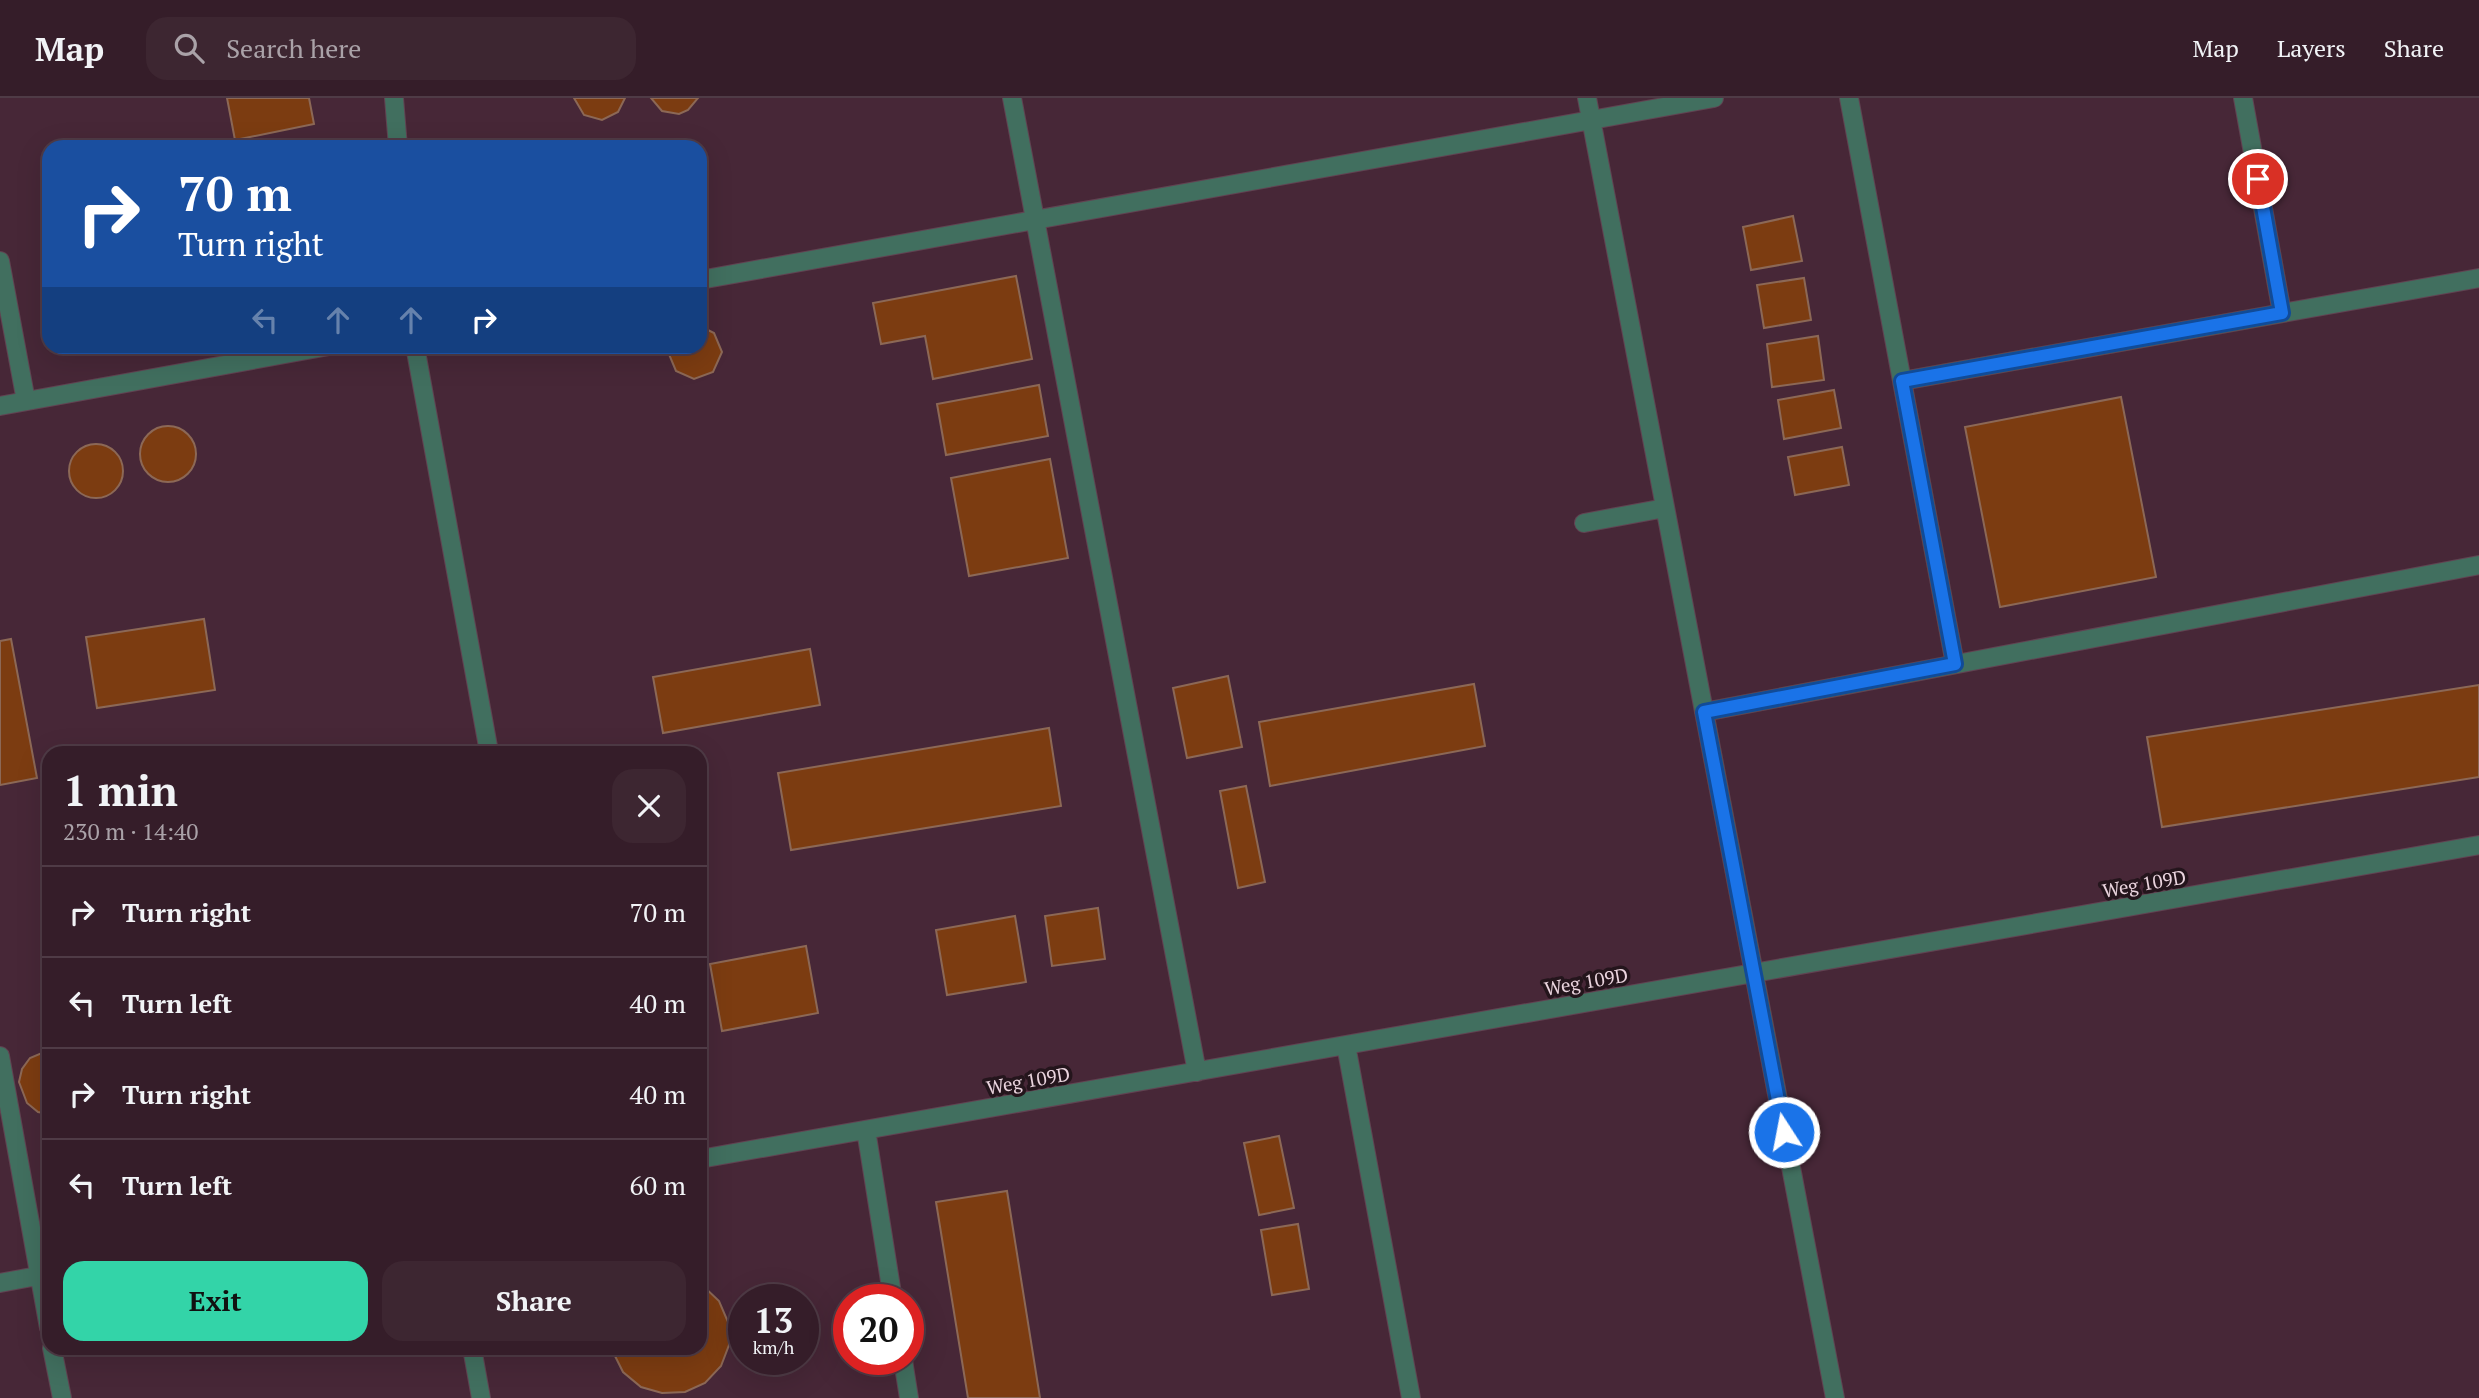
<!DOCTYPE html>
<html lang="en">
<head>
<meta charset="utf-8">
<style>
	body { margin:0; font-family:"PT Serif",serif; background:#3d2631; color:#f1f3f6; height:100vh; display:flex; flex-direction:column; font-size:26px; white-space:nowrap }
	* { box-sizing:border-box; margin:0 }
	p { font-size:23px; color:#aaa2a8 }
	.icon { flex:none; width:38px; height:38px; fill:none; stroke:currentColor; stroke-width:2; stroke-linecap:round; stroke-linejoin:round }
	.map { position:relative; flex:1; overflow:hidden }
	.side { position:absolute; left:42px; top:648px; width:665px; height:609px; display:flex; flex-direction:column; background:#351d29; border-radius:21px; box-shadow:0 7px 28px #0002,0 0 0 2px #4f3b46 }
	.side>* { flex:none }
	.top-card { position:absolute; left:42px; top:42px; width:665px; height:214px; border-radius:21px; box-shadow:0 7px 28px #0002,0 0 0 2px #4f3b46; background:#1a4fa0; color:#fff; overflow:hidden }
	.speed { position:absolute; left:728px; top:1186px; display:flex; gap:14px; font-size:35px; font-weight:700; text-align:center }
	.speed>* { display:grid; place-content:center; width:91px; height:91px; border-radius:50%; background:#351d29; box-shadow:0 7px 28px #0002,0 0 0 2px #4f3b46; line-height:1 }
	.speed small { font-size:18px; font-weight:400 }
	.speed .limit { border:10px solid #d22; background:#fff; color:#111 }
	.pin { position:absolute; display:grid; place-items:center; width:60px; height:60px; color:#fff; margin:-30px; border:4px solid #fff; border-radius:50%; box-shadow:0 2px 7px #0007 }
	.me { position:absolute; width:77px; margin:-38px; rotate:349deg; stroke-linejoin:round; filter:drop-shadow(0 0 5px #0008) }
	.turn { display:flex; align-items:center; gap:24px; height:147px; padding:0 21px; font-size:32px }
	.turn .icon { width:91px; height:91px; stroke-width:2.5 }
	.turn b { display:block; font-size:49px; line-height:60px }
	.lanes { display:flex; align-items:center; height:66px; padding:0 21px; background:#0003; justify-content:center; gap:35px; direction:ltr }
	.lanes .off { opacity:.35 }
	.round { display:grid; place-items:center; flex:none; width:74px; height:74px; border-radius:21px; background:#3d2631 }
	.summary { display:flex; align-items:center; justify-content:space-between; height:119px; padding:0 21px }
	h1 { font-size:42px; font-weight:700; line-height:52px }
	.button { display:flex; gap:14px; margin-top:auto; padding:14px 21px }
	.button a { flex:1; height:80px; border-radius:21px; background:#33d4a8; color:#111; font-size:28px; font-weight:700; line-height:80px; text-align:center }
	.button a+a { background:#3d2631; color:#f1f3f6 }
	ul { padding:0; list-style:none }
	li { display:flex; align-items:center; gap:21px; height:91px; padding:0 21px; border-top:2px solid #4f3b46 }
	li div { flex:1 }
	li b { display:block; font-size:26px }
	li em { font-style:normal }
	header { display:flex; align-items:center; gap:42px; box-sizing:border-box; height:98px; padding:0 35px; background:#351d29; border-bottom:2px solid #4f3b46 }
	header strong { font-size:33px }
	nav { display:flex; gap:38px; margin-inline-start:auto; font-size:24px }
	.search { width:490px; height:63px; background:#3d2631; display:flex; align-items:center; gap:18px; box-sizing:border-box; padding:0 24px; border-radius:21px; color:#aaa2a8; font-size:26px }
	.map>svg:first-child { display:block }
</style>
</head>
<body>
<header>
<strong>Map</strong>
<div class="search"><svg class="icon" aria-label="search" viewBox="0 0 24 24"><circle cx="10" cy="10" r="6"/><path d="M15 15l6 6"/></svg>Search here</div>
<nav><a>Map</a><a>Layers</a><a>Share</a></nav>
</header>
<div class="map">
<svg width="2479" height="1300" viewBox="0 0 2479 1300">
	<rect width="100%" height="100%" fill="#472737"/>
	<!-- building -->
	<path fill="#7c3c11" stroke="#8c6856" stroke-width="2" d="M227,0H309L314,26L235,42Z
		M574,0H625L618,14L602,22L584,17Z
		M651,0H698L688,12L679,16L662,13Z
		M1793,118L1802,163L1751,172L1743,129Z
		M1016,178L1032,261L933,281L925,238L881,246L873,205Z
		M1804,180L1811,222L1764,230L1757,187Z
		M700,228L714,235L722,254L713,274L694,281L676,273L668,254L669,248H700Z
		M1818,238L1824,282L1772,289L1767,246Z
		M1039,287L1048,338L946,357L937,306Z
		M1834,292L1841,330L1784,341L1778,302Z
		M2121,299L2156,479L2000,509L1965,329Z
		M140 356a28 28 0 1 1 56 0a28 28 0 1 1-56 0Z
		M69 373a27 27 0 1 1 54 0a27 27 0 1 1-54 0Z
		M1842,349L1849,387L1795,397L1788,359Z
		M1050,361L1068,460L969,478L951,380Z
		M204,521L215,592L97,610L86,539Z
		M11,541L37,680L0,687V543Z
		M810,551L820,607L663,635L653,579Z
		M1228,578L1242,649L1187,660L1173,590Z
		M1474,586L1485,648L1270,688L1259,624Z
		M2479,587V679L2162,729L2147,639Z
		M1049,630L1061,708L791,752L778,675Z
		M1246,688L1265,784L1238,790L1220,693Z
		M1098,810L1105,861L1052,868L1045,818Z
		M1015,818L1026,884L947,897L936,832Z
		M806,848L818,915L722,933L710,866Z
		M49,952V1016L38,1014L27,1005L19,984L22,971L30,960Z
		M1279,1038L1294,1110L1259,1117L1244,1045Z
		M1007,1093L1040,1300H968L936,1104Z
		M1298,1126L1309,1191L1272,1197L1261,1132Z
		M700,1185L719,1203L728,1224L729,1247L721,1268L705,1285L685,1294L662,1295L641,1289L623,1274L611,1250H700Z"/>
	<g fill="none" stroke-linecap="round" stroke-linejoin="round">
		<defs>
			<path id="minor" d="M394,0L398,49
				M1012,0L1197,974
				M1587,0L1835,1300
				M1849,0L1955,566
				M2243,0L2282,215
				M0,163L26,303
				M700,182L1714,0
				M415,248L489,654
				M1902,283L2479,180
				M0,308L329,248
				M1584,425L1665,410
				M1704,614L2479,467
				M1346,947L1411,1300
				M0,958L49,1230
				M866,1032L893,1202
				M700,1061L2479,747
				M0,1185L48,1176
				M52,1250L62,1300
				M472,1250L481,1300
				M903,1262L909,1300"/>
		</defs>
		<!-- minor casing -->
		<use href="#minor" stroke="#614352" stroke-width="20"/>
		<!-- minor -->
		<use href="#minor" stroke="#416f5f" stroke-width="18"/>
	</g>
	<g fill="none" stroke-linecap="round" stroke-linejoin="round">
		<defs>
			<path id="route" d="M1784,1034L1704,614L1955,566L1902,283L2282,215L2258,81"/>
		</defs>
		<!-- route casing -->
		<use href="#route" stroke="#114b97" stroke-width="18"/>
		<!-- route -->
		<use href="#route" stroke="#1a73e8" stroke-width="12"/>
	</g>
	<g text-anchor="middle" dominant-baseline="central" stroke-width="7" stroke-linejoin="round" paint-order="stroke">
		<!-- street labels -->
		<g font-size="19" fill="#ead4de" stroke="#24151c">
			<text transform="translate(2144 785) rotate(-10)">Weg 109D</text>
			<text transform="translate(1586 883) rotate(-10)">Weg 109D</text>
			<text transform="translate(1028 982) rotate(-10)">Weg 109D</text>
		</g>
	</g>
</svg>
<div class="speed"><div>13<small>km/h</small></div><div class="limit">20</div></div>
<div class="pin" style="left:2258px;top:81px;background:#d93025"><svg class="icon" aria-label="arrive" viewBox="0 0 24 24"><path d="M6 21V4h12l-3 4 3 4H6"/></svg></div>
<svg class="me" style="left:1784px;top:1034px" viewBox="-20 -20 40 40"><circle r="17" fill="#1a73e8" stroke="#fff" stroke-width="3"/><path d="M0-11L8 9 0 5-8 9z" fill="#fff"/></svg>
<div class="top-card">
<div class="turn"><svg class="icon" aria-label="right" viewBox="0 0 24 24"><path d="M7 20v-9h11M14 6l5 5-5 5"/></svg><div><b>70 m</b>Turn right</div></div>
<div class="lanes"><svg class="icon off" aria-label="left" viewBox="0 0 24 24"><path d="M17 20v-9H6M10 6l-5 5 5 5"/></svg><svg class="icon off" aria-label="ahead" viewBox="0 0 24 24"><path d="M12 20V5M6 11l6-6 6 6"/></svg><svg class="icon off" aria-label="ahead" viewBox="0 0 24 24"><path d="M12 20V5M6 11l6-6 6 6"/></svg><svg class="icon" aria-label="right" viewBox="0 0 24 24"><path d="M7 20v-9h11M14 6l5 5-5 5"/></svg></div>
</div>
<section class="side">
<div class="summary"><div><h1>1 min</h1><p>230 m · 14:40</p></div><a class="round"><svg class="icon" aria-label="close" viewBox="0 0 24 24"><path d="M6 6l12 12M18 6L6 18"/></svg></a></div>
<ul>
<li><svg class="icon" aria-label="right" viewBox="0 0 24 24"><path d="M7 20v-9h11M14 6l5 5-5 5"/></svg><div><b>Turn right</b></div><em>70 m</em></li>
<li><svg class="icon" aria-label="left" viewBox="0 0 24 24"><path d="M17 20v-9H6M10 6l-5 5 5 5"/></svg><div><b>Turn left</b></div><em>40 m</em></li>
<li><svg class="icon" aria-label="right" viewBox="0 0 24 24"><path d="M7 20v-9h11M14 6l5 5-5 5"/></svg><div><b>Turn right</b></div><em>40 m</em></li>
<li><svg class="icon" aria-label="left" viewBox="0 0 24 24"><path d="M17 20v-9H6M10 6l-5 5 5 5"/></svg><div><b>Turn left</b></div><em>60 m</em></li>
</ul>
<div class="button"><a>Exit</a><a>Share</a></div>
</section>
</div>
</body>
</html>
